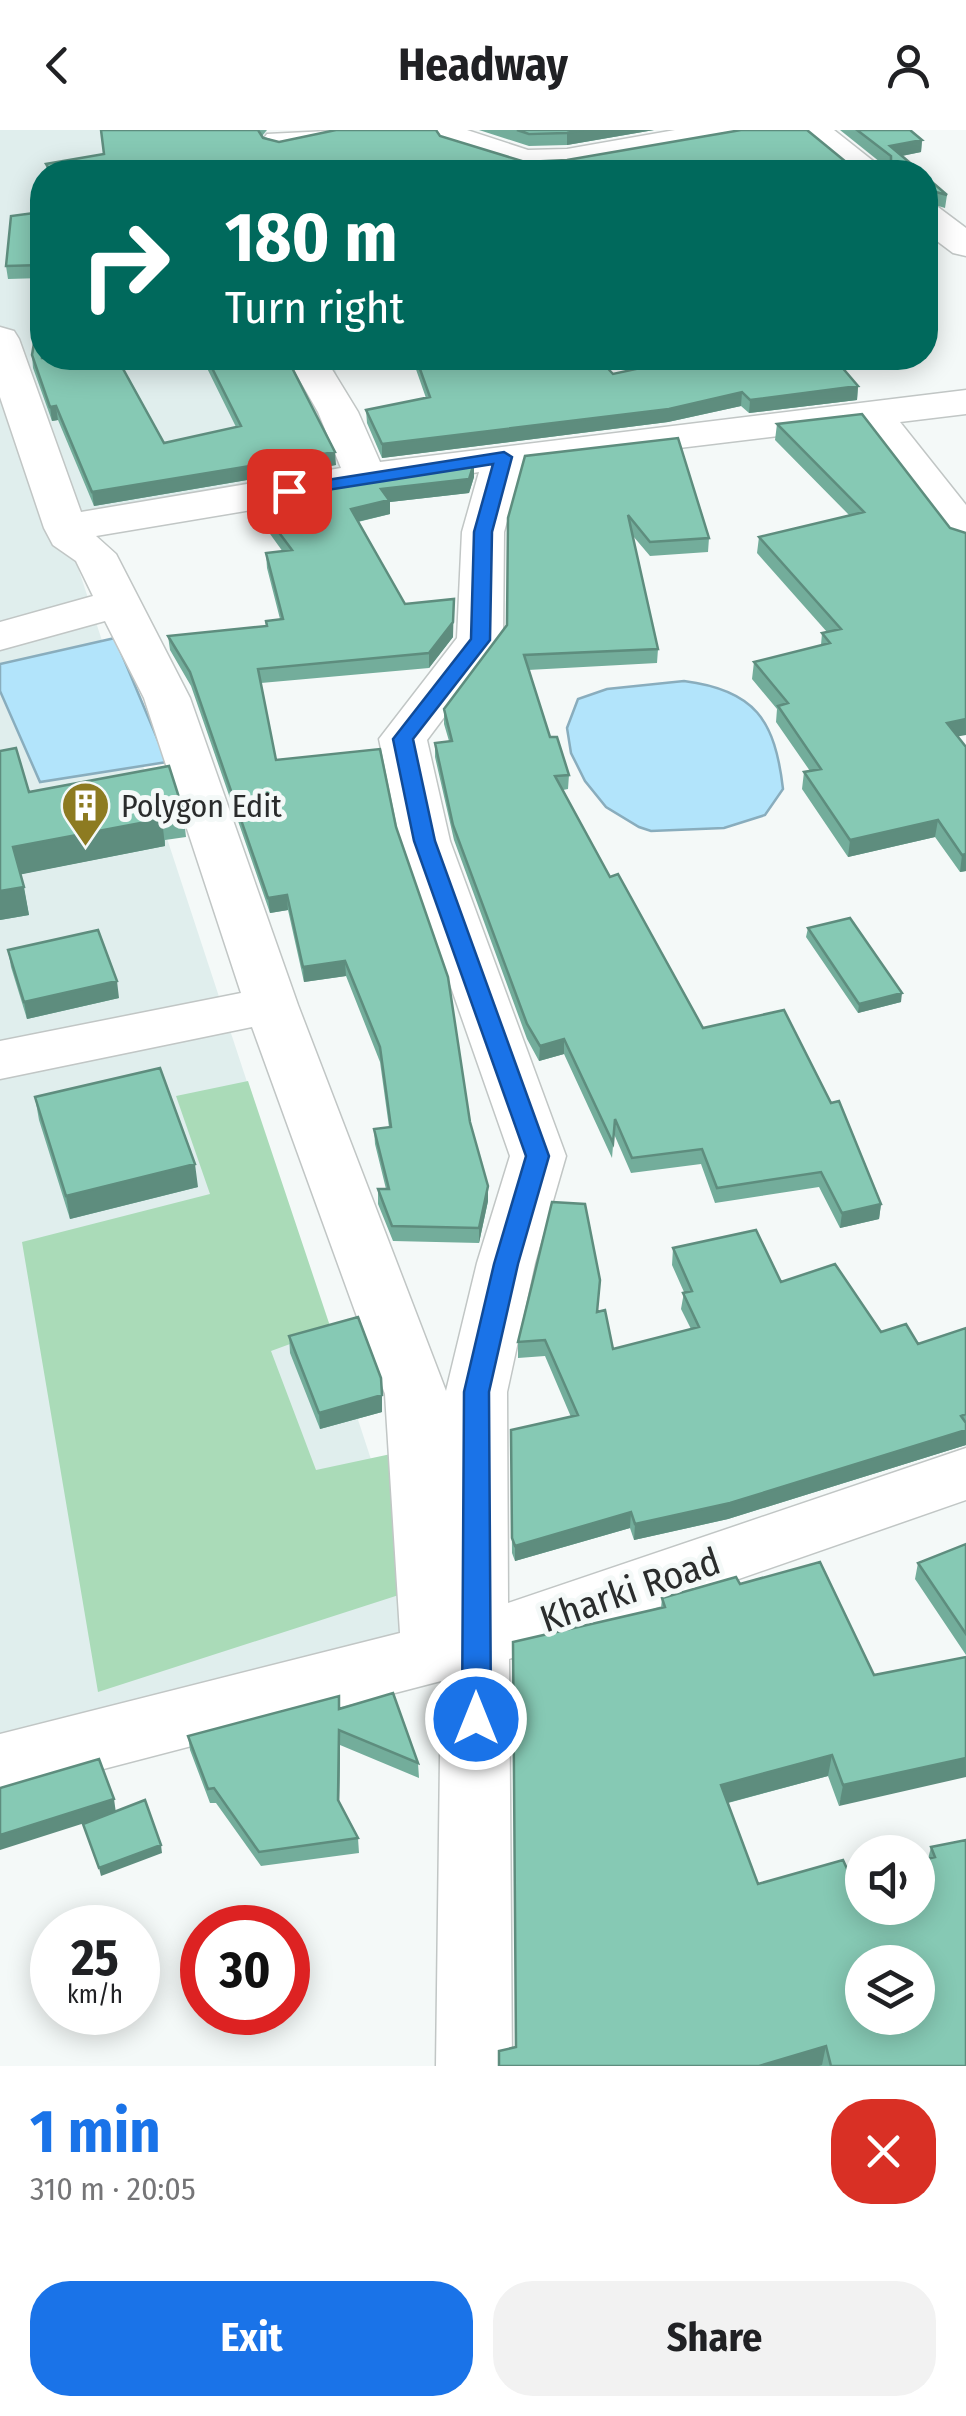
<!DOCTYPE html>
<html lang="en">
<head>
<meta charset="utf-8">
<style>
	body { margin:0; font-family:"Fira Sans Condensed",sans-serif; background:#f2f2f2; color:#202124; height:100vh; display:flex; flex-direction:column; font-size:38px; white-space:nowrap }
	* { box-sizing:border-box; margin:0 }
	p { font-size:32px; color:#757577 }
	.icon { flex:none; width:55px; height:55px; fill:none; stroke:currentColor; stroke-width:2; stroke-linecap:round; stroke-linejoin:round }
	.map { position:relative; height:1936px; overflow:hidden }
	.details { display:flex; flex-direction:column; background:#fff; flex:1 }
	.details>* { flex:none }
	.top-card { position:absolute; left:30px; top:30px; width:908px; height:210px; border-radius:40px; box-shadow:0 5px 25px #0003; background:#00695c; color:#fff; overflow:hidden }
	.buttons { position:absolute; left:845px; top:1705px; display:grid; gap:20px }
	.buttons a { display:grid; place-items:center; width:90px; height:90px; border-radius:50%; background:#fff; box-shadow:0 5px 25px #0003; font-size:50px }
	.speed { position:absolute; left:30px; top:1775px; display:flex; gap:20px; font-size:50px; font-weight:700; text-align:center }
	.speed>* { display:grid; place-content:center; width:130px; height:130px; border-radius:50%; background:#fff; box-shadow:0 5px 25px #0003; line-height:1 }
	.speed small { font-size:25px; font-weight:400 }
	.speed .limit { border:15px solid #d22; background:#fff; color:#111 }
	.pin { position:absolute; display:grid; place-items:center; width:85px; height:85px; color:#fff; margin:-42px; border-radius:20px; box-shadow:0 5px 15px #0006 }
	.me { position:absolute; width:110px; margin:-55px; rotate:0deg; stroke-linejoin:round; filter:drop-shadow(0 0 8px #0008) }
	.turn { display:flex; align-items:center; gap:35px; height:210px; padding:0 30px; font-size:45px }
	.turn .icon { width:130px; height:130px; stroke-width:2.5 }
	.turn b { display:block; font-size:70px; line-height:85px }
	.round { display:grid; place-items:center; flex:none; width:105px; height:105px; border-radius:40px; background:#f2f2f2 }
	.headline { display:flex; align-items:center; justify-content:space-between; height:170px; padding:0 30px }
	h1 { font-size:60px; font-weight:700; line-height:75px; color:#1a73e8 }
	.button { display:flex; gap:20px; margin-top:auto; padding:20px 30px }
	.button a { flex:1; height:115px; border-radius:40px; background:#1a73e8; color:#fff; font-size:40px; font-weight:700; line-height:115px; text-align:center }
	.button a+a { background:#f2f2f2; color:#202124 }
	header { display:flex; justify-content:space-between; align-items:center; height:130px; padding:0 30px; background:#fff; font-size:45px; font-weight:700 }
	.map>svg:first-child { display:block }
</style>
</head>
<body>
<header><svg class="icon" aria-label="back" viewBox="0 0 24 24"><path d="M15 5l-7 7 7 7"/></svg>Headway<svg class="icon" aria-label="person" viewBox="0 0 24 24"><circle cx="12" cy="8" r="4"/><path d="M4 21q1-7 8-7t8 7"/></svg></header>
<div class="map">
<svg width="966" height="1936" viewBox="0 0 966 1936">
	<rect width="100%" height="100%" fill="#f4f9f8"/>
	<!-- built -->
	<path fill="#e0eeed" d="M0,0H266L278,42H42V228H332L366,347L65,398L435,1524L0,1632Z"/>
	<!-- green -->
	<path fill="#aadbb8" d="M248,951L331,1199L271,1221L316,1340L405,1321V1463L98,1562L22,1112L210,1064L176,966Z"/>
	<!-- water -->
	<path fill="#b2e4fb" stroke="#89adbd" stroke-width="2.5" d="M115,508L167,632L40,652L0,561V534Z
		M684,551C755,560 775,590 783,659L765,685L724,698L651,701L639,697L606,677L585,651L571,623L567,598L578,569L607,559Z"/>
	<g fill="none" stroke-linecap="round" stroke-linejoin="round">
		<defs>
			<path id="minor" d="M349,0L344,7L279,21L267,18L262,11L267,4Z
				M433,0H467L528,20L567,19L675,0H752L747,7L735,10L567,39L526,41L441,15Z
				M795,0H834L887,42H847Z
				M925,74L938,77L966,98V126L953,123L925,102Z
				M0,197L14,201L19,209L81,382L341,338L318,282L287,228H325L358,282L380,332L966,260V284L900,292L966,375V416L951,412L862,296L522,337L504,402L503,509L427,610L450,711L566,1026L535,1133L507,1262L508,1473L966,1318V1370L509,1529L512,1936H436L441,1551L0,1666V1604L400,1503L385,1264L252,897L0,949V911L241,863L144,568L105,491L0,520V492L93,466L76,431L53,415L44,398L0,267ZM479,342L462,402L457,508L379,609L400,711L510,1026L477,1133L446,1261L298,875L190,568L116,424L96,406Z"/>
		</defs>
		<!-- minor casing -->
		<use href="#minor" stroke="#c1c6c5" stroke-width="3"/>
		<!-- minor -->
		<use href="#minor" fill="#fff" fill-rule="evenodd"/>
	</g>
	<!-- wall -->
	<path fill="#73ad9b" d="M101,0H272H267L262,6L279,12L440,6L525,32H880L840,0H910L922,10L921,22L902,26L921,42H47L46,34L104,24Z
		M479,0H654L567,15L529,16Z
		M925,46L947,65L945,78L925,72Z
		M42,82V148L8,149L6,136Z
		M32,225L164,313L236,297L202,228H287L336,335L94,376L58,290L52,291L33,238Z
		M412,228H598L613,244L858,256L857,270L749,283L741,276L668,292L382,328L367,293L366,280L426,268Z
		M862,284L958,607L966,741L960,742L935,707L848,727L802,659L804,642L810,641L776,592L777,579L752,549L754,532L821,515L822,503L827,502L757,423L759,407L849,385L775,310L777,294Z
		M525,326L709,408L708,422L650,426L633,406L658,519L657,533L528,540L550,607L569,645L568,659L563,660L610,747L703,898L881,1074L879,1089L840,1098L819,1057L715,1073L701,1034L631,1043L614,1004L612,1028L564,924L539,931L527,909L454,710L435,627V613L449,611L444,594V579L507,495Z
		M474,333V347L469,363L390,372V384L358,392L405,474L453,507L429,538L261,553L276,630L396,697L470,992L488,1071L479,1113L393,1111L378,1074V1059H386L375,1014L374,999L389,997L380,932L346,846L304,852L288,780L270,783L191,556L170,520L168,506L267,496L280,489L267,438L266,423L283,422L255,383L254,369Z
		M0,621L29,662L183,680L186,707L165,710V716L21,744L29,785L0,790Z
		M808,798L901,872L858,883L806,807Z
		M8,820L119,868L27,889L11,837Z
		M35,967L198,1057L70,1089L39,990Z
		M673,1118L781,1152L881,1202L918,1214L966,1198V1315L728,1389L634,1410L630,1398L515,1431L512,1423L511,1300L571,1287L545,1226L518,1228V1212L597,1182L613,1219L691,1199L681,1179L684,1162L672,1135Z
		M289,1206L382,1282L320,1299L290,1223Z
		M966,1414V1525L915,1449L918,1433Z
		M740,1454L874,1545L839,1676L828,1646L728,1673L758,1754L849,1743L928,1729L931,1717L966,1710V1936H499L516,1917L661,1478L662,1468Z
		M339,1566L340,1578L418,1633L419,1648L340,1615L339,1673L358,1708L359,1723L261,1736L216,1673H210L190,1620L188,1606Z"/>
	<!-- shaded-wall -->
	<path fill="#5e8d7e" d="M583,0H654L567,15V3Z
		M922,10L921,22L891,28L890,16Z
		M858,256L857,270L749,283L750,270Z
		M742,262L741,276L668,292L382,328V314Z
		M56,276L58,290L52,291L50,277Z
		M335,322L336,335L94,376L92,362Z
		M474,333V347L469,363L390,372V384L352,393L351,379L381,359Z
		M454,469L453,507L429,538V523Z
		M966,589V605L944,609L947,593Z
		M162,689L165,716L18,745L13,717Z
		M938,690L935,707L848,727L850,710Z
		M966,724V741L960,742L962,725Z
		M24,757L29,785L0,790V761Z
		M287,765L288,780L270,783L268,768Z
		M345,831L346,846L304,852L303,837Z
		M117,851L119,868L27,889L24,872Z
		M902,863L901,872L858,883L859,874Z
		M564,909V924L539,931L540,916Z
		M195,1034L198,1057L70,1089L66,1066Z
		M488,1056V1071L479,1113V1098Z
		M881,1074L879,1089L840,1098L842,1083Z
		M382,1265V1282L320,1299L319,1283Z
		M966,1300V1315L728,1389L634,1410L635,1394Z
		M631,1382L630,1398L515,1431V1416Z
		M339,1600L340,1615L339,1684L338,1670Z
		M832,1625L828,1646L719,1675L721,1655Z
		M966,1628V1647L839,1676L843,1655Z
		M114,1669L116,1683L0,1720V1705Z
		M161,1715L162,1723L101,1746L99,1738Z
		M826,1916L822,1935L819,1936H759Z"/>
	<!-- building -->
	<path fill="#86c9b4" stroke="#5e8d7e" stroke-width="2.5" fill-rule="evenodd" d="M101,0H258L263,8L279,12L336,0H436L440,6L525,32L567,30L741,0H807L846,32H891V26L857,0H910L922,10L890,16L921,42H51L46,34L104,24Z
		M517,0H583L567,3L529,4Z
		M925,46L947,65L925,59Z
		M42,82V135L6,136L11,86Z
		M42,166V228H117L164,313L241,296L207,228H287L335,322L92,362L56,276L50,277L32,225Z
		M416,228H598L613,244L687,228H834L858,256L750,270L742,262L669,279L382,314L366,280L430,267Z
		M862,284L950,398L966,403V589L947,593L966,617V724L962,725L938,690L850,710L804,642L821,639L778,576L788,573L754,532L830,513L822,503L841,499L759,407L864,382L777,294Z
		M678,308L709,408L650,412L628,385L658,519L524,525L550,607H557L569,645L555,646L610,747L618,744L703,898L784,880L831,973L839,971L881,1074L842,1083L821,1042L717,1058L702,1019L632,1028L615,989L613,1013L564,909L540,916L527,894L453,695L435,613L452,611L444,579L507,495L508,388L525,326Z
		M474,333L469,349L381,359L389,370L351,379L405,474L454,469L453,492L429,523L258,539L276,630L380,619L396,697L448,847L470,992L488,1056L479,1098L392,1096L378,1059H389L374,999L391,997L380,917L345,831L303,837L287,765L268,768L190,542L168,506L267,496L266,491L283,489L266,423L292,420L254,369Z
		M16,618L29,662L169,636L183,680L160,682L162,689L13,717L24,757L0,761V621Z
		M850,788L902,863L859,874L808,798Z
		M98,800L117,851L24,872L8,820Z
		M160,938L195,1034L66,1066L35,967Z
		M552,1072L585,1074L600,1150L597,1182L605,1180L613,1219L699,1197L683,1163L692,1161L673,1118L756,1100L781,1152L835,1134L881,1202L906,1194L918,1214L966,1198V1284L961,1286L966,1293V1300L730,1373L635,1394L631,1382L515,1416L512,1408L511,1300L578,1285L545,1210L518,1212Z
		M358,1187L381,1248L382,1265L319,1283L289,1206Z
		M966,1414V1504L918,1433Z
		M820,1432L874,1545L966,1527V1628L843,1655L832,1625L721,1655L758,1754L843,1730L849,1743L862,1740V1778H918V1731L935,1727L931,1717L966,1710V1936H831L826,1916L759,1936H499V1921L516,1917L513,1512L665,1477L662,1468L736,1447L740,1454ZM862,1832H918V1888H862Z
		M393,1563L418,1633L339,1600L338,1670L358,1708L259,1722L214,1658L208,1659L188,1606L339,1566V1579Z
		M99,1629L114,1669L0,1705V1658Z
		M145,1670L161,1715L99,1738L83,1694Z"/>
	<!-- route -->
	<path fill="#1a73e8" stroke="#114b97" stroke-width="2.5" d="M504,322L512,327L492,402L490,510L413,609L435,711L549,1026L518,1134L489,1262L491,1589L486,1598L476,1602L467,1598L462,1589L464,1262L494,1134L526,1026L414,711L393,609L471,509L474,402L493,334L289,366L280,361L289,356Z"/>
	<!-- icons -->
	<defs>
		<symbol id="building-pin" viewBox="-11 -11 22 30"><path d="M0 17L-7.5 6A9.5 9.5 0 1 1 7.5 6Z" fill="#8d7b21" stroke="#f4f9f8"/><path d="M-4-6H4V6H1V3H-1V6H-4ZM-2.5-4.3h1.7v1.8h-1.7ZM.8-4.3h1.7v1.8H.8ZM-2.5-1h1.7V.8h-1.7ZM.8-1h1.7V.8H.8Z" fill="#fff"/></symbol>
	</defs>
	<g fill-rule="evenodd">
		<use href="#building-pin" x="58" y="648" width="55" height="75"/>
	</g>
	<g text-anchor="middle" dominant-baseline="central" stroke-width="10" stroke-linejoin="round" paint-order="stroke">
		<!-- poi labels -->
		<g font-size="32" fill="#2a2c2c" stroke="#f4f9f8" text-anchor="start">
			<text x="121" y="676">Polygon Edit</text>
		</g>
		<!-- near-street labels -->
		<g font-size="38" fill="#2a2c2c" stroke="#f4f9f8">
			<text transform="translate(630 1460) rotate(-19)">Kharki Road</text>
		</g>
	</g>
</svg>
<div class="buttons">
<a><svg class="icon" aria-label="sound" viewBox="0 0 24 24"><path d="M4 9h4l5-4v14l-5-4H4zM17 9q2 3 0 6"/></svg></a>
<a><svg class="icon" aria-label="layers" viewBox="0 0 24 24"><path d="M12 4l9 5-9 5-9-5zM3 14l9 5 9-5"/></svg></a>
</div>
<div class="speed"><div>25<small>km/h</small></div><div class="limit">30</div></div>
<div class="pin" style="left:289px;top:361px;background:#d93025"><svg class="icon" aria-label="arrive" viewBox="0 0 24 24"><path d="M6 21V4h12l-3 4 3 4H6"/></svg></div>
<svg class="me" style="left:476px;top:1589px" viewBox="-20 -20 40 40"><circle r="17" fill="#1a73e8" stroke="#fff" stroke-width="3"/><path d="M0-11L8 9 0 5-8 9z" fill="#fff"/></svg>
<div class="top-card">
<div class="turn"><svg class="icon" aria-label="right" viewBox="0 0 24 24"><path d="M7 20v-9h11M14 6l5 5-5 5"/></svg><div><b>180 m</b>Turn right</div></div>
</div>
</div>
<section class="details">
<div class="headline"><div><h1>1 min</h1><p>310 m · 20:05</p></div><a class="round" style="background:#d93025;color:#fff"><svg class="icon" aria-label="close" viewBox="0 0 24 24"><path d="M6 6l12 12M18 6L6 18"/></svg></a></div>
<div class="button"><a>Exit</a><a>Share</a></div>
</section>
</body>
</html>
